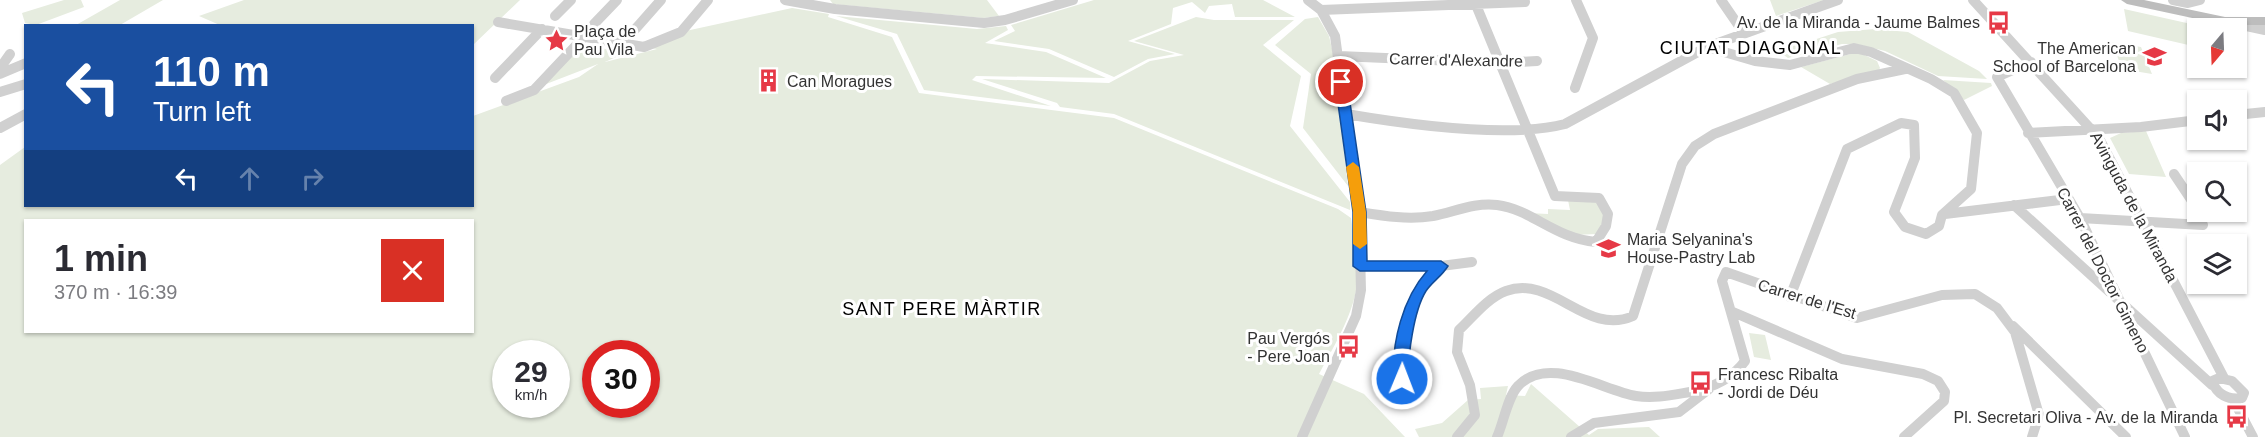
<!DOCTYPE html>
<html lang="en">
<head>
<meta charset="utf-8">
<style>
	body { margin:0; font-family:Helvetica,sans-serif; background:#f7f7f7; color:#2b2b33; height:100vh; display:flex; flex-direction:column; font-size:22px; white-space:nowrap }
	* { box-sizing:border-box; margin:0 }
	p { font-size:20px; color:#7c7c81 }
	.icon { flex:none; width:33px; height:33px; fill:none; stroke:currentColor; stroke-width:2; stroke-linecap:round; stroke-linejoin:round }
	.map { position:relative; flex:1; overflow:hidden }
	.side { position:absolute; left:24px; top:219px; width:450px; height:114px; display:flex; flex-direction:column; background:#fff; border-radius:0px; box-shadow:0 2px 4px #0004 }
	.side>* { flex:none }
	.guide { position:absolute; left:24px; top:24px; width:450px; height:183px; border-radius:0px; box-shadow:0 2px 4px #0004; background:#1a4fa0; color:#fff; overflow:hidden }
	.needle { width:39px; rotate:199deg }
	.fabs { position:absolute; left:2187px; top:18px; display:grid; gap:12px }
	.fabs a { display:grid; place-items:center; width:60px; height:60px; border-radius:0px; background:#fff; box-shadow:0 2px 4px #0004; font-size:30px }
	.speed { position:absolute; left:492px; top:340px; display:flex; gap:12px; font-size:30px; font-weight:700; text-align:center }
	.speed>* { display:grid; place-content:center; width:78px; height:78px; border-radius:50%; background:#fff; box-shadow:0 2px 4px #0004; line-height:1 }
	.speed small { font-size:15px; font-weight:400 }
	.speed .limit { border:9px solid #d22; background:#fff; color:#111 }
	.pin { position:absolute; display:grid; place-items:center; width:51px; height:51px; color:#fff; margin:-26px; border:3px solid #fff; border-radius:50%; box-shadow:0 2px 6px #0007 }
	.me { position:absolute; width:66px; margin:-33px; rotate:1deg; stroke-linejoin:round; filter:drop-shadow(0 0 4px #0008) }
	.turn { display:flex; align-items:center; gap:21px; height:126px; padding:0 30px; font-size:27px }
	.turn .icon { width:78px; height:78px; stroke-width:2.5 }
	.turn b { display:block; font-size:42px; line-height:51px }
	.lanes { display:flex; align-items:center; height:57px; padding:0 30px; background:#0003; justify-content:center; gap:30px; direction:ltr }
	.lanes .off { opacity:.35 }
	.round { display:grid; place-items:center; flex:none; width:63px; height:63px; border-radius:0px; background:#f7f7f7 }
	.head { display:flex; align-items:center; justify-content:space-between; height:102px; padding:0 30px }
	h1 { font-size:36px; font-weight:700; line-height:45px }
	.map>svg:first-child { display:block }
</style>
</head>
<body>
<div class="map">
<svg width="2265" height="437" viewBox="0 0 2265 437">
	<rect width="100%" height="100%" fill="#fff"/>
	<!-- green -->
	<path fill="#e6ecdf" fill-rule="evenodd" d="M64,0H81L84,7L36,25L25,23L22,13Z
		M120,0H163L120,25H76Z
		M244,0H520L473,45L472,26H222L199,16Z
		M830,0H987L999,16L983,18L833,4Z
		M1094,0H1263L1295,17H1235L1232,4L1209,6L1205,13L1192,2L1173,8L1171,24L1128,41L1175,54L1148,59L1114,77L1049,49L994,41L1015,31L1011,25Z
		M1770,0H1824L1776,16Z
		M792,8L829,14L828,17L892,37L919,93L1114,118L1338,209L1351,218C1353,233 1357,249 1358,265C1360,305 1337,340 1319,374L1364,394L1405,437H0V165L25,147L26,206H472L473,116L579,77L598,64L541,86L581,44L625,53L605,62L657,49L644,47L681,32ZM26,220H472V332H26ZM506,354H556V405H506ZM596,354H646V405H596Z
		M2124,9L2200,26L2201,28H2198L2197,47L2128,31Z
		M836,16L977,29L1006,26L1008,30L985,43L1046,52L1106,78L976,76L972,80L1051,106L924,90L897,34Z
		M1196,17L1214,20H1294L1263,45L1301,76L1290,126L1350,202V210L1114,114L1060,107L1057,103L982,79L1109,83L1150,61L1184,55L1134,41Z
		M1318,17L1329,36L1333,53L1348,186L1303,128L1311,74L1275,45L1305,19Z
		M1875,29L1908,32L1979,71L1987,79L1938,76L1885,51L1856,44H1842L1788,58L1769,45H1798L1838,32Z
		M2112,42L2141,47L2152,74L2122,69Z
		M1858,52L1877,61L1880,68L1878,71L1830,84L1801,67Z
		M1943,80L1991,83L1992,86L1964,100Z
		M2146,131L2166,177L2129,174L2110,138L2121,133Z
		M1593,199L1601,204L1605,218L1597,234L1573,235L1528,213L1548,214V209L1570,210L1568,200Z
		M1749,333L1765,335L1771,360L1754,357Z
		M1531,384L1589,435L1598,429L1649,427L1660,437H1419L1415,429L1442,423L1468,400L1481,399L1480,388L1508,386L1506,395L1525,396Z"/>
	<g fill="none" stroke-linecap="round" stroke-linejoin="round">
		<!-- street -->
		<path stroke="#d0d0d0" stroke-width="10" d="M785,0L835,9L984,23L1005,20L1073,0
			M1721,0L1743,32
			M1973,0L2099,138L2224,378
			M2173,0L2188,3L2200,0
			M1321,10L1525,2
			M555,16L571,0
			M498,22L644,47L681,32L708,0
			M2228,22L2265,30
			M594,24L617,0
			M623,43L661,0
			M1707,47L1755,61L1790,65L1854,48L1871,52L1931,79L1954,93L1977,133L1971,189L1942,215
			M1339,56L1501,63L1537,61
			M2031,62L1997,77L2080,218L2185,437
			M0,68L10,54
			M0,74L26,63
			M495,78L542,29
			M1575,88L1593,38L1576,0
			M0,92L26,84
			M506,101L534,90L584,37
			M1346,114C1405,124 1508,139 1565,124L1707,47L1838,0
			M2236,115L2265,112
			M0,128L26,114
			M2028,133L2141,127L2198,120
			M2174,174L2198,210
			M2014,205L2212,385
			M1359,212C1384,216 1408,220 1433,216C1454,212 1475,202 1497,205C1533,210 1554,238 1596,242L1606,226L1608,214L1599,198L1555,196L1474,0
			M1945,214L2068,199
			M2080,218L2203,225L2198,212
			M1360,266H1441L1472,262
			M1790,297L1847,149L1901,123L1914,125L1915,158L1894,212L1905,227L1926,234L1939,226L1942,215
			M1733,312L1842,359L1923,374L1938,381L1945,392L1944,401L1904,437
			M2013,326L2126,437
			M2219,378L2232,381L2244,393L2242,398C2228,400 2217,395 2212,381Z
			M2233,399L2253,437
			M1415,400L1402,379L1400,362L1413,305L1420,289L1441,266
			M1302,437L1356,316L1361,290L1359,212L1335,36L1321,10L1308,0
			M1457,437L1475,415L1470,385L1457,352L1459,330C1473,317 1487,298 1506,291C1553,274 1586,337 1633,316L1682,164L1695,146L1714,134L1857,79L1905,69
			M1497,437C1504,422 1507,398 1518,386C1548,354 1602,390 1636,396C1654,399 1672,395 1690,392C1712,388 1732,379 1745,361L1722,281L1726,272L1857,318L1942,295L1975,294L1997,308L2015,332L2039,415L2032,437
			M1571,437L1594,423L1679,412L1709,389"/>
		<!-- secondary -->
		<path fill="#bdbdbd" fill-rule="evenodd" d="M2121,0H2144L2225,17H2265V25H2225L2127,4Z"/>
	</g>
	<!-- route -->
	<path fill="#1a73e8" stroke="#114b97" stroke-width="1.5" d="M1341,79L1347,82L1366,212L1367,261H1441L1448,266C1442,276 1432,282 1426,291C1414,310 1407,358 1409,379L1402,385L1394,379C1391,343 1403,298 1427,271H1360L1353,266V212L1335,82Z"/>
	<!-- slow -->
	<path fill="#f59e0b" d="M1353,162L1359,167L1366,212L1367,244L1360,249L1353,244V212L1346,167Z"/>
	<!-- icons -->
	<defs>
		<symbol id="bus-bare" viewBox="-9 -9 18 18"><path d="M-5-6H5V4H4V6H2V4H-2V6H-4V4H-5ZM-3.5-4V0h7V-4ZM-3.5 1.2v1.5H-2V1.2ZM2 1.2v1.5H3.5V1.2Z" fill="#e63946" stroke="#fff" stroke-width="2.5" paint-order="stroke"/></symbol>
		<symbol id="sight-bare" viewBox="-9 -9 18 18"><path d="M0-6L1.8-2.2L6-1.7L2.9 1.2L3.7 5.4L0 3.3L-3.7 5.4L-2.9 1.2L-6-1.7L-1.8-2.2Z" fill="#e63946" stroke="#fff" stroke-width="2.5" paint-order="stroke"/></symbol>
		<symbol id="school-bare" viewBox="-9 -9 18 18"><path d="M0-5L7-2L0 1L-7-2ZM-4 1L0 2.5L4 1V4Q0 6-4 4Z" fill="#e63946" stroke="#fff" stroke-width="2.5" paint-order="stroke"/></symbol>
		<symbol id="building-bare" viewBox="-9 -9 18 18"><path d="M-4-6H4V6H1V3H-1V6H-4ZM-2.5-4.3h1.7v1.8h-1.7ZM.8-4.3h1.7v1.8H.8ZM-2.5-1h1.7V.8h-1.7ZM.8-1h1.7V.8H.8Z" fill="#e63946" stroke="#fff" stroke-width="2.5" paint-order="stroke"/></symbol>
	</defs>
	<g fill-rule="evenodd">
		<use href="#bus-bare" x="1982" y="6" width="33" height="33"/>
		<use href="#sight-bare" x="540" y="24" width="33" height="33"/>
		<use href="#school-bare" x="2138" y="40" width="33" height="33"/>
		<use href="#building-bare" x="752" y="64" width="33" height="33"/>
		<use href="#school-bare" x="1592" y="232" width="33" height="33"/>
		<use href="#bus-bare" x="1332" y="330" width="33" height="33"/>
		<use href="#bus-bare" x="1684" y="366" width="33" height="33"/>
		<use href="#bus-bare" x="2220" y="400" width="33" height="33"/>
	</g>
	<g text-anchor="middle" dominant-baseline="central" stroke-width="6" stroke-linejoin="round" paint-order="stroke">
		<!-- poi labels -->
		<g font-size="16" fill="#333" stroke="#fff" text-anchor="end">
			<text x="1980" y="22">Av. de la Miranda - Jaume Balmes</text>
			<text x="574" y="31" text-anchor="start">Plaça de<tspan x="574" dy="18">Pau Vila</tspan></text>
			<text x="2136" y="48">The American<tspan x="2136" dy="18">School of Barcelona</tspan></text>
			<text x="787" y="81" text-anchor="start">Can Moragues</text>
			<text x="1627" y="239" text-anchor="start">Maria Selyanina's<tspan x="1627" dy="18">House-Pastry Lab</tspan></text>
			<text x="1330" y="338">Pau Vergós<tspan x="1330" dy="18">- Pere Joan</tspan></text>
			<text x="1718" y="374" text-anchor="start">Francesc Ribalta<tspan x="1718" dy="18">- Jordi de Déu</tspan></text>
			<text x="2218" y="417">Pl. Secretari Oliva - Av. de la Miranda</text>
		</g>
		<!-- street labels -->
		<g font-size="16" fill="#333" stroke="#fff">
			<text transform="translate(1456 60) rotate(1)">Carrer d'Alexandre</text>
			<text transform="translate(2134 207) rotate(62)">Avinguda de la Miranda</text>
			<text transform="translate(2103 270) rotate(63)">Carrer del Doctor Gimeno</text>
			<text transform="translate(1807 299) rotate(17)">Carrer de l'Est</text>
		</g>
		<!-- neighbourhood labels -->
		<g font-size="18" letter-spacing="1.5" fill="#000" stroke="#fff">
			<text x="1751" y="48">CIUTAT DIAGONAL</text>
			<text x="942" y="309">SANT PERE MÀRTIR</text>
		</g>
	</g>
</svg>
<div class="fabs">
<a><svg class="needle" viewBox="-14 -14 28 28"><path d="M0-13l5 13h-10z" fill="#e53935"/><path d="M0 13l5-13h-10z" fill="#7c7c81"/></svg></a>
<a><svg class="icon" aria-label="sound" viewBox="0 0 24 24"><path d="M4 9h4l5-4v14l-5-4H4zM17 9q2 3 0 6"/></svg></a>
<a><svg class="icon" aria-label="search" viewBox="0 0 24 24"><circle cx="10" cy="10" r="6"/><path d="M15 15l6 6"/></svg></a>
<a><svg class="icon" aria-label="layers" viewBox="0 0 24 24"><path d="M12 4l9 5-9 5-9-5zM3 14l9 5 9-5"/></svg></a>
</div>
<div class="speed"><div>29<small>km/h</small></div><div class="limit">30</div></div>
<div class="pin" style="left:1341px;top:82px;background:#d93025"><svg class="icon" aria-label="arrive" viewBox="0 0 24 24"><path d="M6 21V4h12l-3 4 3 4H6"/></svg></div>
<svg class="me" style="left:1402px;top:379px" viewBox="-20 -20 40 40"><circle r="17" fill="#1a73e8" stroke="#fff" stroke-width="3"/><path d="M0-11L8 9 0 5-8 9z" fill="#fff"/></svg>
<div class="guide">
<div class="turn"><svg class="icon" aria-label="left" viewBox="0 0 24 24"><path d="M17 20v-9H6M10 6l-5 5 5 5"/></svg><div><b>110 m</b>Turn left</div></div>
<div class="lanes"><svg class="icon" aria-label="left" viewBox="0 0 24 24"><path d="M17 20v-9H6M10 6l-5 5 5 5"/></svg><svg class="icon off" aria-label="ahead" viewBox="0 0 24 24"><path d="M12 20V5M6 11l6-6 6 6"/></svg><svg class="icon off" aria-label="right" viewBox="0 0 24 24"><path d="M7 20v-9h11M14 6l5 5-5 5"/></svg></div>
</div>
<section class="side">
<div class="head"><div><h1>1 min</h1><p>370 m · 16:39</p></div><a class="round" style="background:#d93025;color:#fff"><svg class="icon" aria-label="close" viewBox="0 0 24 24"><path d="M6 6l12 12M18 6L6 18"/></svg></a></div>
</section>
</div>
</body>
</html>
